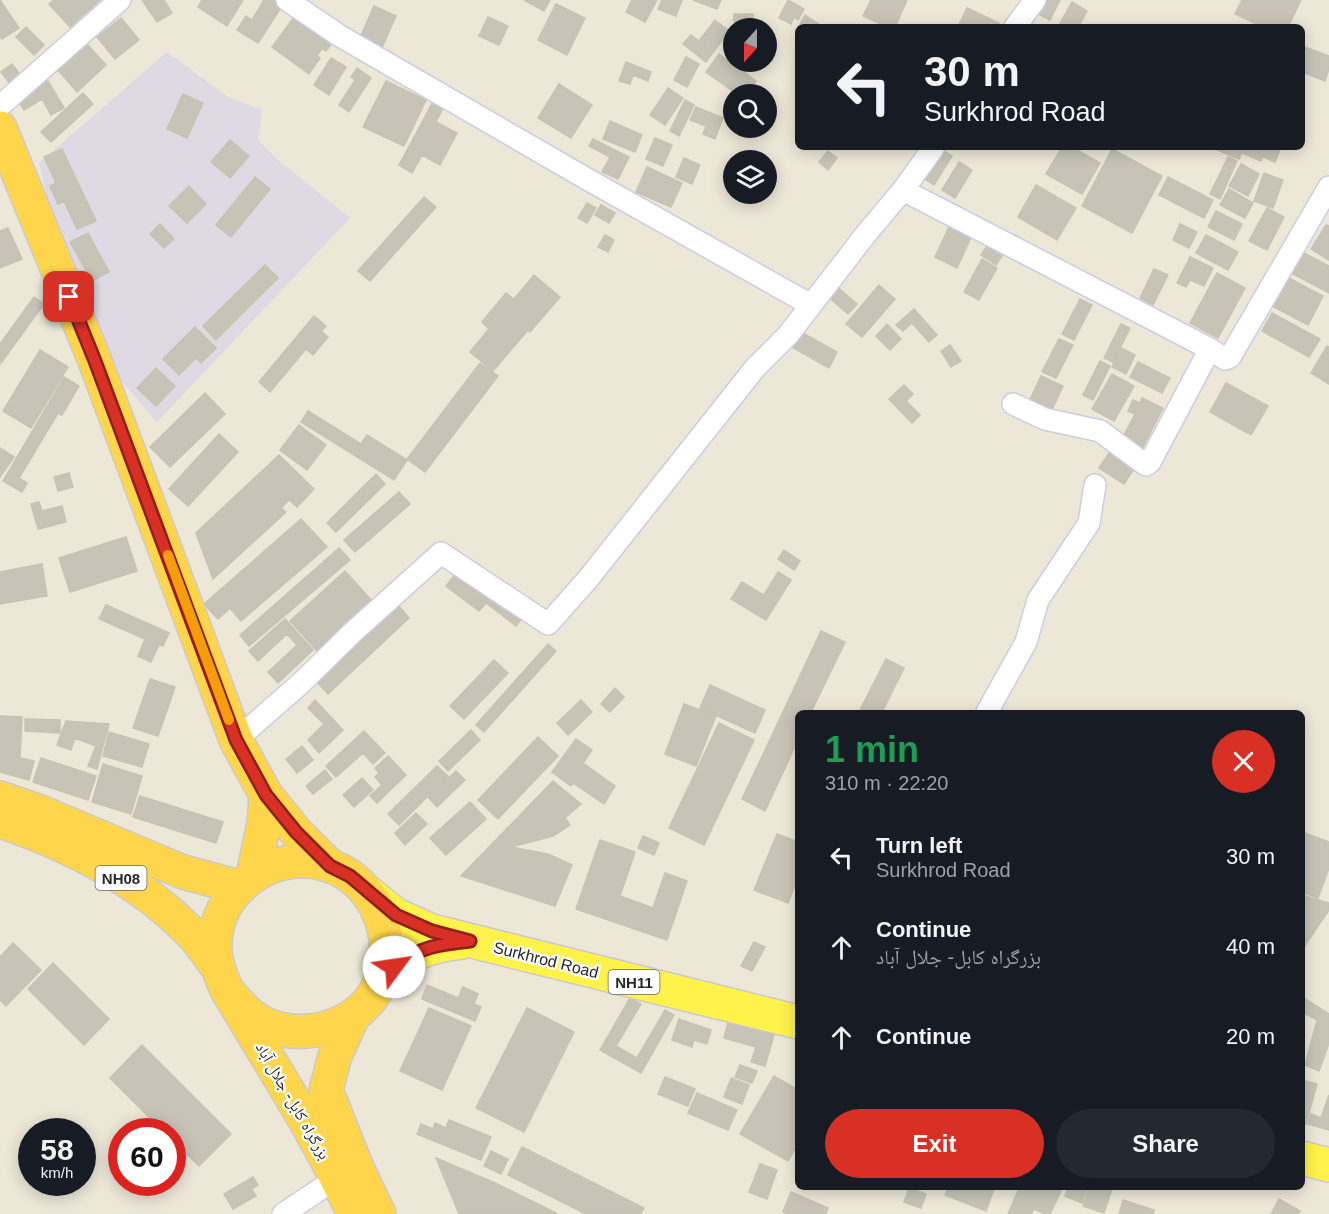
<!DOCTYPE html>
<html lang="en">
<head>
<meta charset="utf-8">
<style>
	body { margin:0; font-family:Helvetica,"Noto Naskh Arabic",sans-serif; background:#242831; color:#f1f3f6; height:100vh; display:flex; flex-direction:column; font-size:22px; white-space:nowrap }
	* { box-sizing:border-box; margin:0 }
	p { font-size:20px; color:#9ea1a6 }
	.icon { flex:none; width:33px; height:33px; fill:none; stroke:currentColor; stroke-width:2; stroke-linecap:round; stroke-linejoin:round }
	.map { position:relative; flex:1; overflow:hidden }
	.side { position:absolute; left:795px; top:710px; width:510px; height:480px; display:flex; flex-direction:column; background:#171b24; border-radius:9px; box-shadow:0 3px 15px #0003 }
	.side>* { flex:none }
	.banner { position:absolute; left:795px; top:24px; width:510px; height:126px; border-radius:9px; box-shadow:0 3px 15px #0003; background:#171b24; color:#f1f3f6; overflow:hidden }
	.needle { width:39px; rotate:201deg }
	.fabs { position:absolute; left:723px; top:18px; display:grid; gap:12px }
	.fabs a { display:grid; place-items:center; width:54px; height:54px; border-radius:50%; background:#171b24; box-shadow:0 3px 15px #0003; font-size:30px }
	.speed { position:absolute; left:18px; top:1118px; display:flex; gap:12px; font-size:30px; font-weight:700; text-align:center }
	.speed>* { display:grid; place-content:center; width:78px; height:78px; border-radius:50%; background:#171b24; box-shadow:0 3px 15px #0003; line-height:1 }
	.speed small { font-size:15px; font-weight:400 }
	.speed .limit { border:9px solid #d22; background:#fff; color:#111 }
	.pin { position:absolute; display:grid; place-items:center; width:51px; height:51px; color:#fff; margin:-26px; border-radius:12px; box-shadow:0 3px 9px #0006 }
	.me { position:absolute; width:66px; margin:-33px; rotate:59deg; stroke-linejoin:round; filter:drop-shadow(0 0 4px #0008) }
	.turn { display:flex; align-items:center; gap:21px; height:126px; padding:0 30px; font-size:27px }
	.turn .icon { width:78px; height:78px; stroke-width:2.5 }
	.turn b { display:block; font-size:42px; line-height:51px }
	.round { display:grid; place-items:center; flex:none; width:63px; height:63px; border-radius:32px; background:#242831 }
	.overview { display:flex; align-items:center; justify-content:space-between; height:102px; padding:0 30px }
	h1 { font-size:36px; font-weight:600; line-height:45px; color:#1e9e55 }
	.cta { display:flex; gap:12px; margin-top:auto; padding:12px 30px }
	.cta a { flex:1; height:69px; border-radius:36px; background:#d93025; color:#fff; font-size:24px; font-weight:600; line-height:69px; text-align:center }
	.cta a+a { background:#242831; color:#f1f3f6 }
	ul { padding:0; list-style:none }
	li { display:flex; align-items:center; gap:18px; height:90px; padding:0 30px }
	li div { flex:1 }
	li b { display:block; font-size:22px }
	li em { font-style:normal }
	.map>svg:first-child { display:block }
</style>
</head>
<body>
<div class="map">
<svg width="1329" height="1214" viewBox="0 0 1329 1214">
	<rect width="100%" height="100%" fill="#ece7d7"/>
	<!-- industrial -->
	<path fill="#ded9e3" d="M167,52L228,97L262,110L258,140L279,161L350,218L157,422L99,355L66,277L39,163Z"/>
	<!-- building -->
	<path fill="#c7c3b7" stroke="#c7c3b1" stroke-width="1.5" d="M0,0L19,28L2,39L0,36Z
		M54,0H100L70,27L49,4Z
		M142,0H164L172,13L157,22Z
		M202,0H243L227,26L198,7Z
		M264,0H273L282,6L258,43L237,30L246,16L252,20Z
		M524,0H550L544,11Z
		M632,0H657L645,22L626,12Z
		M662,0H682L676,16L658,9Z
		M693,0H721L717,9Z
		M788,0L804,9L798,20L794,17L791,24L779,18Z
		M871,0H907L895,27H888L863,16Z
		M1045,0H1060L1050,20L1038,14Z
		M1242,0H1301L1288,27H1263L1235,14Z
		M1072,2L1087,11L1078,27H1058Z
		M556,4L585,18L567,55L538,40Z
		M374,6L396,16L380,52L358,42Z
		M967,8L999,23L997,27H958Z
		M297,13L334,41L326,51L322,48L317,56L320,58L309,74L272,47Z
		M734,14H753V24L734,25Z
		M805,15L823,27H798V30L797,29Z
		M488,17L508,26L499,45L479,36Z
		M121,18L139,40L115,59L97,37Z
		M715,20L729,31L706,62L683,44L691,35L699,41Z
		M26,27L44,45L34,55L16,37Z
		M87,44L106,65L77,92L58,70Z
		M1302,46L1329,56V69L1325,81L1302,72Z
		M719,54L756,81L746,94H737L706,72Z
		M686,57L699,64L687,87L674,80Z
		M331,58L346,67L329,95L314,85Z
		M626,62L651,72L648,81L633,75L630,84L619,81Z
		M12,64L22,77L11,85L1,72Z
		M357,68L371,78L349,112L339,105L355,80L351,77Z
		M48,81L64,108L51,115L42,99L24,110L17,99Z
		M386,81L426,100L404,146L363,127Z
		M559,84L592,105L571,138L538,118Z
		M668,88L683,98L665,125L650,115Z
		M83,93L93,104L51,142L41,132Z
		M183,94L203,103L187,138L167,129Z
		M435,98L445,104L436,122L457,133L440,165L422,155L412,173L399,165Z
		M685,100L694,105L679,136L670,131Z
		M696,107L723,118L715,139L703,134L706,126L690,120Z
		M610,121L642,135L635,152L603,139Z
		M655,138L672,145L663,166L646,159Z
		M593,139L629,157L618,179L602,172L610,157L589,146Z
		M230,140L249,156L230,178L211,162Z
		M1062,147H1072L1100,163L1082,194L1046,174Z
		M1210,147H1233L1240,150L1239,153L1241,154L1239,159Z
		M1242,147H1281L1275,162L1263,157L1261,161L1240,152Z
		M62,149L96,221L77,229L64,201L58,204L50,186L56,183L44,157Z
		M940,149L952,156L934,185L922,177Z
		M1112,149L1162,176L1132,233L1082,206Z
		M828,151L837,158L828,170L819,162Z
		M1228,157L1237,161L1220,199L1210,194Z
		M684,158L700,165L692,184L676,177Z
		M959,162L972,170L955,198L942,190Z
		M1241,164L1259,174L1248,196L1229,186Z
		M647,167L682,183L671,207L636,192Z
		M1264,173L1283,180L1273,208L1254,201Z
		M255,177L270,189L231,237L216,225Z
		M1168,177L1213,200L1204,218L1159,195Z
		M1036,185L1076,208L1057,240L1018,217Z
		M189,186L206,204L187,223L169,206Z
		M1229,189L1253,203L1245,218L1220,205Z
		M424,197L436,207L370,281L358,271Z
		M587,203L596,208L587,223L578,218Z
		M601,205L615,213L609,223L595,215Z
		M1267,208L1284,217L1267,250L1249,241Z
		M1216,211L1242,224L1234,240L1208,227Z
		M160,224L174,239L164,248L150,234Z
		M1180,224L1197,232L1189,248L1173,240Z
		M950,225L972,235L957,268L935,257Z
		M1326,225L1329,226V260L1311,249Z
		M8,228L22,259L0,268V231Z
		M88,233L109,272L92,281L70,242Z
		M605,235L614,240L608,252L598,247Z
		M1206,235L1238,252L1228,270L1196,253Z
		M987,246L1002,256L996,265L981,255Z
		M1304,253L1329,266V293L1293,274Z
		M1190,257L1213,268L1204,286L1190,280L1186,287L1177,283Z
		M982,259L997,268L979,300L964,292Z
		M265,265L278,278L216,340L203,326Z
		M1154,269L1168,275L1153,305L1140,298Z
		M1217,273L1245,288L1218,338L1190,323Z
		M534,275L560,297L530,332L528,330L493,371L470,352L489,329L482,322L506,293L514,299Z
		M1285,276L1323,296L1308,325L1270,305Z
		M834,284L857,304L848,314L825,294Z
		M879,285L895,299L862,337L846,324Z
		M34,297L44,304L1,363L0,344Z
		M1080,299L1092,305L1074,340L1062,334Z
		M914,309L937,335L929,342L912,323L903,331L896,325Z
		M1272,313L1320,339L1309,357L1262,331Z
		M314,316L326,326L321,331L328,337L313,355L306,349L270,392L259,382Z
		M887,324L901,339L890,350L876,336Z
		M1121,324L1130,328L1113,362L1104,358Z
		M195,327L216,348L201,363L196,358L179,375L163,359Z
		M799,331L837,352L829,368L790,346Z
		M1059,339L1073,345L1056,378L1042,372Z
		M950,345L961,361L951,367L941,351Z
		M1327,346L1329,347V384L1311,373Z
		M1121,348L1135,355L1126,374L1112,367Z
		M40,350L68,367L31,428L3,411Z
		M1100,361L1110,366L1093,400L1083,395Z
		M1138,362L1170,378L1162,393L1130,377Z
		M480,363L498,376L425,472L407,459Z
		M156,368L175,386L156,406L137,388Z
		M1112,374L1134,386L1114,421L1092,409Z
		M1041,376L1063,386L1050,414L1028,404Z
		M64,377L79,386L62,415L58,413L19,478L27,483L22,492L3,481Z
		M1226,383L1268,406L1251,435L1210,412Z
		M904,385L913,394L906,401L920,415L912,423L889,399Z
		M205,393L225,414L170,467L150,447Z
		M1142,398L1163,408L1142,449L1122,439L1135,414L1128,411L1133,400L1140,403Z
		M308,411L361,444L367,435L407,460L394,480L301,422Z
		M299,425L326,445L307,470L280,450Z
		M219,434L238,452L188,506L169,489Z
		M0,448L14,457L0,477Z
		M1111,450L1136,466L1124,484L1099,468Z
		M279,455L314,489L297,507L289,500L281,508L286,512L213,579L196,533Z
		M69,473L73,487L58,491L54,477Z
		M376,474L385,484L336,532L327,523Z
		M399,492L410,504L355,552L344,540Z
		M39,502L42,511L62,506L66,522L38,529L31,504Z
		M301,519L327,547L241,621L230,608L218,619L204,604Z
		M126,537L137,571L70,592L59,558Z
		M339,548L350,560L249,646L240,635Z
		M784,550L800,561L794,570L778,559Z
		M42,564L47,596L0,604V572Z
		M459,569L522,618L516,626L486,603L479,611L446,586Z
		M345,571L372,601L317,651L290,621Z
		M778,572L791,580L766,620L731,599L742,582L764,595Z
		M106,605L169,633L163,646L159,645L151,662L138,656L145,639L99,619Z
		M398,605L409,618L328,694L317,682Z
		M285,619L313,650L278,683L268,672L297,645L287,634L258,661L249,651Z
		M821,631L845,642L811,712H798V740L765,811L742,799Z
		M548,644L556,651L484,732L476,725Z
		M886,659L904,668L882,712H859Z
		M494,660L508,673L464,719L450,706Z
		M150,679L175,687L158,736L133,728Z
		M710,685L765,710L755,733L700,708Z
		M615,688L624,697L610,712L601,704Z
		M315,700L343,730L319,753L308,740L324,724L308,708Z
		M581,700L592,712L568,735L557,723Z
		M684,704L716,716L696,766L665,754Z
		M0,716L22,717L20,758L34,761L29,780L0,772Z
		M25,719L60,720V733L25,731Z
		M66,721L109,724L97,769L88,766L96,746L75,738L71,750L57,745Z
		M719,723L754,740L704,845L669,828Z
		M471,730L480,740L448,771L439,761Z
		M364,731L385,753L373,764L363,753L336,777L326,766Z
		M109,732L149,744L142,767L103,756Z
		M538,737L558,756L498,819L478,800Z
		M576,739L592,750L583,763L615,786L604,804L573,783L571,786L552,772Z
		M302,746L313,760L297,773L286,759Z
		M388,756L406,775L377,803L370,796L382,785L375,777L379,773L375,768Z
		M41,758L96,776L88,800L33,782Z
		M103,764L142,776L131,814L92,802Z
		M437,766L448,776L399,825L388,814Z
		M325,770L332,779L313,794L306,786Z
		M456,771L465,780L437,807L428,797Z
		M362,778L373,790L354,807L343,795Z
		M553,781L581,804L565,818L570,825L553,836L511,847L548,854L572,865L555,906L461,876Z
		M140,796L223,822L216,843L133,817Z
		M470,802L486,819L446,855L430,838Z
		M416,813L427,824L405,845L395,833Z
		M1302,832L1329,842V868L1318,898L1302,892Z
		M777,834L798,842V878L788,903L754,890Z
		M643,836L659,843L654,855L638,848Z
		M600,840L635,852L620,896L653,908L665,873L687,881L667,940L576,909Z
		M1302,895L1329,903V910L1302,950Z
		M754,942L765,947L752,971L741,966Z
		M13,943L41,970L6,1006L0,1000V957Z
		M53,963L109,1019L84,1045L28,989Z
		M427,985L458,998L463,987L478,994L474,1004L481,1007L475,1021L422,999Z
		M1302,997L1329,1014V1043L1319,1071L1305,1065L1317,1020L1302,1012Z
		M630,998L641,1004L616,1046L637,1058L665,1010L674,1015L641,1073L600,1050Z
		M429,1008L471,1026L442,1090L400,1071Z
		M527,1008L574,1032L524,1132L476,1108Z
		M729,1018L775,1032L765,1066L751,1062L756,1047L724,1038Z
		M679,1019L711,1030L707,1044L694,1040L692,1047L672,1040Z
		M142,1045L231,1134L199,1166L172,1140V1131H163L110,1078Z
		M740,1065L757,1071L752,1083L735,1077Z
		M774,1076L798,1090L796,1095L798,1096V1143L788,1161L740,1134Z
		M665,1077L695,1089L688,1106L658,1094Z
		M731,1078L749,1085L742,1104L724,1097Z
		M1302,1080L1317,1084L1306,1124L1302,1123Z
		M697,1093L737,1110L728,1130L688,1113Z
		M1329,1095V1130L1308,1124L1311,1114L1321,1118Z
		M449,1120L491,1137L481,1160L417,1134L421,1124L433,1129L435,1123L446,1128Z
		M522,1147L644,1208L640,1214H586L508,1175Z
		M491,1151L508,1159L501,1174L484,1166Z
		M436,1158L495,1183L558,1214H459Z
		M760,1164L777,1170L767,1199L749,1192Z
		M253,1177L258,1185L252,1189L256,1196L233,1209L224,1194Z
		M949,1186H995L986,1211L945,1195Z
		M1020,1186H1052L1061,1191L1050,1214H1045L1034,1209L1031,1214H1008Z
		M1069,1186H1088L1082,1203L1065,1196Z
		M1090,1186H1113L1104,1213L1083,1206Z
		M909,1188L926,1194L921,1208L904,1202Z
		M791,1192L828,1208L826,1214H787L783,1212Z
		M1279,1199L1300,1211L1298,1214H1271Z
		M1123,1200L1154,1210L1153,1214H1119Z"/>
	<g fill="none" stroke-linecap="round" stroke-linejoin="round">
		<defs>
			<path id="minor" d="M287,0L340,36L587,179L811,305
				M1015,27L1035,0
				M0,106L120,0
				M903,190L1210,349L1225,359L1230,357L1329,187
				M1013,404L1045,419L1100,431L1146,465L1150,462L1210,349
				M987,712L1026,642L1038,600L1089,523L1095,485
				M236,740L300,684L353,632L441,553L548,624L588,579L755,368L788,335L866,234L903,190L934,147
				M283,1214L337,1178"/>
			<path id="primary" d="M366,891L396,915L432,931L798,1022
				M382,977C410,954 426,946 462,942
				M1302,1158L1329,1165"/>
			<path id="trunk" d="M0,128L95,361L236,740L266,795L296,832L330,866
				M0,798L38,811L183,872L239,887
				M0,821C70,844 141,881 193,935C202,945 210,957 218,968
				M253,876L264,823L266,795
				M227,990C240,1005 253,1021 272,1027C315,1041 370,1021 383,974C398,921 362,862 304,861C258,860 217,897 215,942C214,960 220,975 227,990C271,1064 318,1136 354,1214
				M353,1016L335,1056L326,1090L357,1168L379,1214"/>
		</defs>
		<!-- minor casing -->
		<use href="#minor" stroke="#cccde3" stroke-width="24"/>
		<!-- primary casing -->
		<use href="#primary" stroke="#cbcbcb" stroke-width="36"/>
		<!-- trunk casing -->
		<use href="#trunk" stroke="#cbcbcb" stroke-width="36"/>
		<!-- minor -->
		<use href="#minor" stroke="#fff" stroke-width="21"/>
		<!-- primary -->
		<use href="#primary" stroke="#fff24a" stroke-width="33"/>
		<!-- trunk -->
		<use href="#trunk" stroke="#ffd54c" stroke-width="33"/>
	</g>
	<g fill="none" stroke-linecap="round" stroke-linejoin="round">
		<defs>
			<path id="route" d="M69,297L95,361L236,740L266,795L296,832L330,866L350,876L396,915L432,931L470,941C440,944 418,947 394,967"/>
		</defs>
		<!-- route casing -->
		<use href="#route" stroke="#8d1f18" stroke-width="15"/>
		<!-- route -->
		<use href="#route" stroke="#d93025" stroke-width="10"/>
		<!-- slow -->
		<path stroke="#f59e0b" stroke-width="10" d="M168,555L229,720"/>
	</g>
	<g text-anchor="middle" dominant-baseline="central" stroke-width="4.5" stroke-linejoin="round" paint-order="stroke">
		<!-- shield labels -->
		<g fill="#fff" stroke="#686868" stroke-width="1.5">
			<rect x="95.5" y="866" width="51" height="24" rx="4.5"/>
			<rect x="608.5" y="970" width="51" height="24" rx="4.5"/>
		</g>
		<g font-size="15" font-weight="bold" fill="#282828">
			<text x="121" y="878">NH08</text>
			<text x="634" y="982">NH11</text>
		</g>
		<!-- street labels -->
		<g font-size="16" fill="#282828" stroke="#fff">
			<text transform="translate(546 960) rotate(14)">Surkhrod Road</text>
			<text transform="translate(293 1101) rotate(60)">بزرگراه کابل- جلال آباد</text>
		</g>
	</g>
</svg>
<div class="fabs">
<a><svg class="needle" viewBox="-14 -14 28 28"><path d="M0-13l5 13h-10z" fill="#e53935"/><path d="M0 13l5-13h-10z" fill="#9ea1a6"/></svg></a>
<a><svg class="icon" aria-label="search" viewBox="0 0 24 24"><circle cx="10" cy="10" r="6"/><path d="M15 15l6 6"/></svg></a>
<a><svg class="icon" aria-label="layers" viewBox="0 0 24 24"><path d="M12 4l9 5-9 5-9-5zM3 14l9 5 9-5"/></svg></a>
</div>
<div class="speed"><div>58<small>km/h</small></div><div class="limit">60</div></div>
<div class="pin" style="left:69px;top:297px;background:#d93025"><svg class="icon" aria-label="arrive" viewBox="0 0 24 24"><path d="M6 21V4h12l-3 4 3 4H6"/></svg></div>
<svg class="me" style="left:394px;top:967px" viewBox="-20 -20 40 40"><circle r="19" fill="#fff"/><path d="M0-13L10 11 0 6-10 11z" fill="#d93025"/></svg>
<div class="banner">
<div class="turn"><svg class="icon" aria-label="left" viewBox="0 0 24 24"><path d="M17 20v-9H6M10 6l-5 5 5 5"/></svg><div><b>30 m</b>Surkhrod Road</div></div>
</div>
<section class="side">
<div class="overview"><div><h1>1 min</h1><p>310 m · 22:20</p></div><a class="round" style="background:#d93025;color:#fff"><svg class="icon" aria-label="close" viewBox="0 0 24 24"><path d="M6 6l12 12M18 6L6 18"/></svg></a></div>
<ul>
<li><svg class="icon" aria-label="left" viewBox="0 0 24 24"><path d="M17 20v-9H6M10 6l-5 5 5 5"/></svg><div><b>Turn left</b><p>Surkhrod Road</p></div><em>30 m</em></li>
<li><svg class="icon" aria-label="ahead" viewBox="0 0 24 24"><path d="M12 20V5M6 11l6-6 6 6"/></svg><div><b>Continue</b><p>بزرگراه کابل- جلال آباد</p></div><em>40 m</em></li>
<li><svg class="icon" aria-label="ahead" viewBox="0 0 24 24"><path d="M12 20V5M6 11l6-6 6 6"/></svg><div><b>Continue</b></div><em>20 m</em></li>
</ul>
<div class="cta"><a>Exit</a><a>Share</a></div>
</section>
</div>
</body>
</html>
